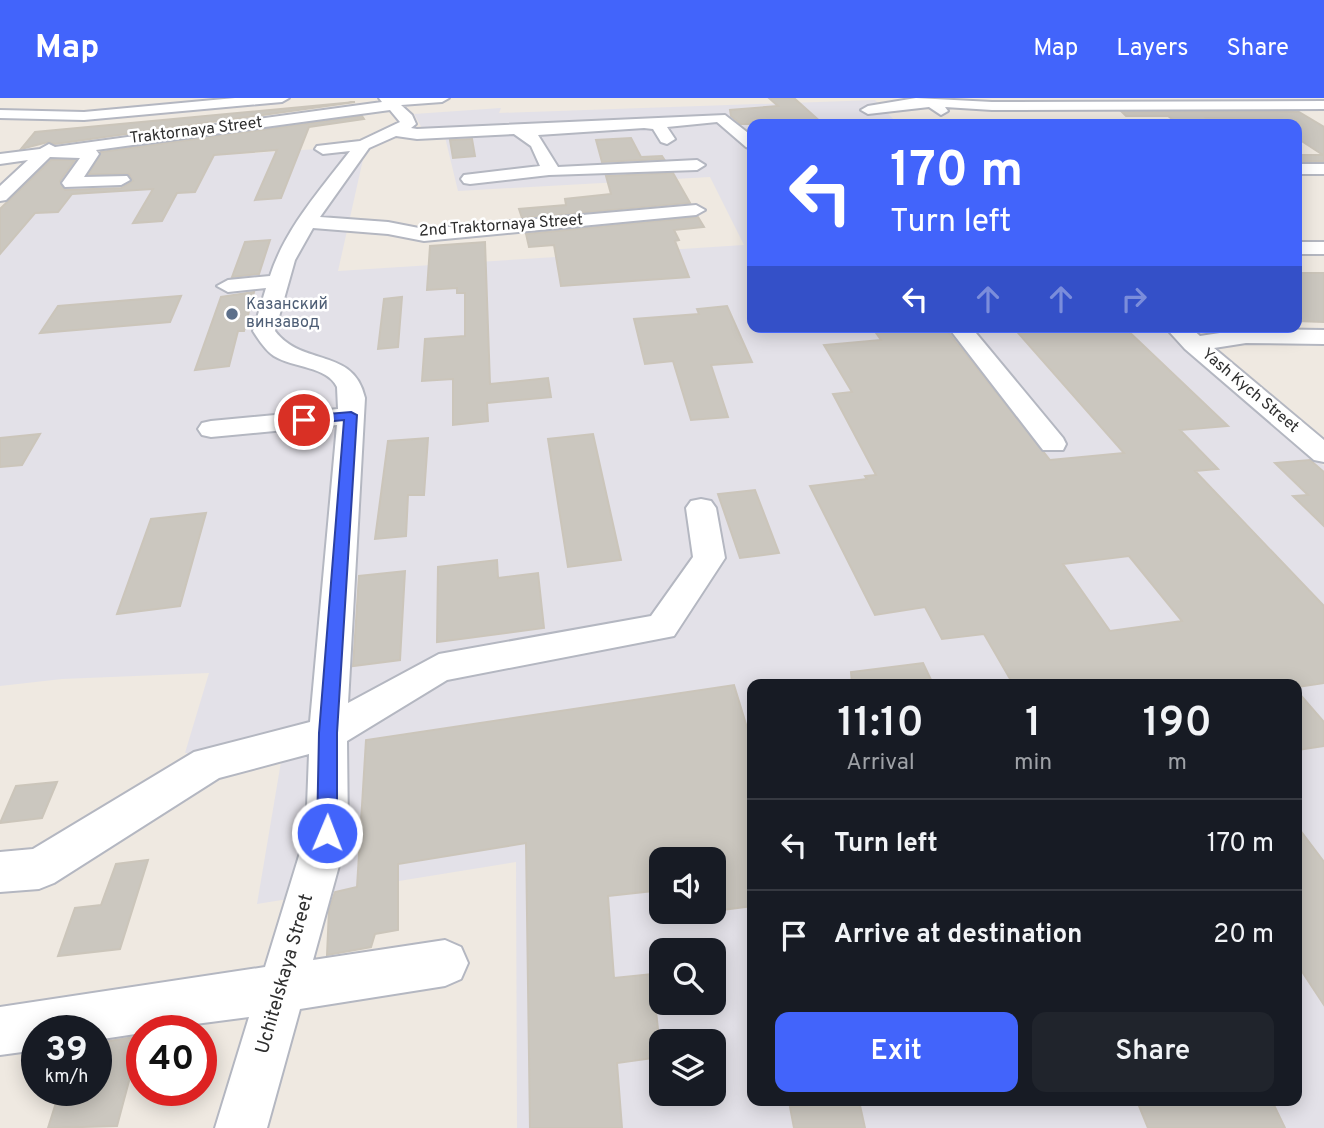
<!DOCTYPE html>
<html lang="en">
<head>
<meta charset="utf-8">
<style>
	body { margin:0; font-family:Overpass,sans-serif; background:#20242c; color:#f1f3f6; height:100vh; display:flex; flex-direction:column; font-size:26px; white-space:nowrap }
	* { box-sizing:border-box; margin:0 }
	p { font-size:23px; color:#9ea1a6 }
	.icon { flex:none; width:38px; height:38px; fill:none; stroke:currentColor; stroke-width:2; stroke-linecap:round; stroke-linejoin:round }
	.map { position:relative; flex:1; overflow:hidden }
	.sheet { position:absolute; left:747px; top:581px; width:555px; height:427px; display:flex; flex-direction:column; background:#171b24; border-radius:14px; box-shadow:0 4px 18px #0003 }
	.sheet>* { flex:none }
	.hud { position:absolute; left:747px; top:21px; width:555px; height:214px; border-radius:14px; box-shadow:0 4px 18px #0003; background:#4264fb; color:#fff; overflow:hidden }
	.tools { position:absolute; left:649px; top:749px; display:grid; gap:14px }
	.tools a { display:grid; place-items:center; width:77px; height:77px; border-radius:14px; background:#171b24; box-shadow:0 4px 18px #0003; font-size:35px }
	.speed { position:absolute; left:21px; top:917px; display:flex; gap:14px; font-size:35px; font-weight:700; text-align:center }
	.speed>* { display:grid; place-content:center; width:91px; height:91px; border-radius:50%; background:#171b24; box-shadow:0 4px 18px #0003; line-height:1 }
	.speed small { font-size:18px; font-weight:400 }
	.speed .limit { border:10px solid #d22; background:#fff; color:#111 }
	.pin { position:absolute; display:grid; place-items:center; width:60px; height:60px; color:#fff; margin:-30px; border:4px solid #fff; border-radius:50%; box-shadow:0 2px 7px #0007 }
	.me { position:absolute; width:77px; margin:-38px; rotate:1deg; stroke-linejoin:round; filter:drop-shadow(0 0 5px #0008) }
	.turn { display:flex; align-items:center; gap:24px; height:147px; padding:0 28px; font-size:32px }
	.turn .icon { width:91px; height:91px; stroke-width:2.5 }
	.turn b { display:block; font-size:49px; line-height:60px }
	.lanes { display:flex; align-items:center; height:66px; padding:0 28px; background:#0003; justify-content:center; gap:35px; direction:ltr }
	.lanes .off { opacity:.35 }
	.eta { display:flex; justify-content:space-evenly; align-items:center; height:119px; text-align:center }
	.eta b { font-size:42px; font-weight:600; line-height:49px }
	.button { display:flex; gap:14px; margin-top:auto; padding:14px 28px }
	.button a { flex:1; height:80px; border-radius:14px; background:#4264fb; color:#fff; font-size:28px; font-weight:600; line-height:80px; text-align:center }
	.button a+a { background:#20242c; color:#f1f3f6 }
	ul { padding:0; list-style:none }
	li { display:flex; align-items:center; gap:21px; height:91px; padding:0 28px; border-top:2px solid #363941 }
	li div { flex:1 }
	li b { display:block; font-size:26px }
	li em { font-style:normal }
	header { display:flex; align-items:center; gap:42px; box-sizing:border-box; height:98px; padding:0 35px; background:#4264fb; color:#fff }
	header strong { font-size:33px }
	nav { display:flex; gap:38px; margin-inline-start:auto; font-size:24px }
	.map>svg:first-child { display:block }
</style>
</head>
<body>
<header>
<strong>Map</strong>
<nav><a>Map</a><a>Layers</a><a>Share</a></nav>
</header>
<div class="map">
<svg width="1324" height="1030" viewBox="0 0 1324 1030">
	<rect width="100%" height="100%" fill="#efe9e1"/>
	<!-- industrial -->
	<path fill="#e3e1e8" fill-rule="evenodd" d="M875,2L898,26H752V229H1165L1324,368V1030H517L516,764L257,806L282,658L185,655L209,575L62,581L0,588V112L47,60L240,44L239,56L366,48L338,173L744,147L710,79L458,93L444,35L423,32L414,16L501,10L499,15ZM752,586H1297V1003H752ZM662,761H714V814H662ZM662,852H714V905H662ZM662,943H714V996H662Z"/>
	<!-- building -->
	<path fill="#cbc7bf" stroke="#cbc5ba" stroke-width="2" fill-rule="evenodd" d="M769,0H794L823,26H741L731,18L730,12L778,8Z
		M355,4L55,46L48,44L21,51L35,34Z
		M1122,14H1299L1324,29V63H1297V57H1323L1297,40V26H1276L1269,21L1206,20L1211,24H1176L1168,18H1126Z
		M362,18L364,21L309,29L281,100L255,102L277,52L214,57L195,94L177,95L162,123L133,125L153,91L72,96L58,114L35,115L0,156V111L51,62H75L60,83L65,92L121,90L133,83L129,76H89L101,54Z
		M631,40L641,59L662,58L664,61L602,64L596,42Z
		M472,41L475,58L453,60L450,42Z
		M673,75L690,105L522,120L519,111L566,107L565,101L611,96L606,78Z
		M698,119L704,129L674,132L679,142L675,143L689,179L561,188L554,147L529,149L526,136Z
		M270,142L259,176L232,179L245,144Z
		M485,144L490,286L548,280L551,299L487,305L488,323L453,327V281L422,283L425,241L465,238V195H457V190L427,192L430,148Z
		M1297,175H1324V224L1297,223Z
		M254,194L244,233H238L229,268L195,272L221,199Z
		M181,198L170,224L40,235L58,208Z
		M402,199L398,249L378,251L384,201Z
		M727,208L752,264L711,267L728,319L691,322L673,263L645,266L634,221L699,216L697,211Z
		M872,229H944L1050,362L1124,355L1013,229H1124L1228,328L1180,332L1218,371L1195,373L1324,508V585L1297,589V586H1013L984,536L942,541L925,509L875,517L810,388L867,381L865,378L876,377L833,296L852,294L824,247L881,242ZM1129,458L1182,523L1110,533L1063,466Z
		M40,336L22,367L0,369V340Z
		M593,336L621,462L568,469L548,341Z
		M428,340L424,397H408L406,438L375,441L388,343Z
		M1310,362L1324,374V428L1293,398L1308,397L1275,365Z
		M755,392L779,455L740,460L718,396Z
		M206,415L180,508L117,516L151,421Z
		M497,462L498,480L538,475L544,530L437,544L438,469Z
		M405,473L400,562L353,568L359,478Z
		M923,565L933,586H852L851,574Z
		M734,587L752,646V808L714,813V761H662V792L608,798L614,880L652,876L661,959L617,965L622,1030H530L526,745L398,766V832L375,836L371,849L327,857L329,812L335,794L357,789L366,642Z
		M1297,593L1324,624V648L1297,652Z
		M57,684L42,720L0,725L16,688Z
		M1297,728L1324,764V907L1297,866Z
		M148,762L120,851L58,858L75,810L101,807L116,766Z
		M141,938L117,1028L48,1030L60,992H96V945Z
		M859,1003L865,1030H794L790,1009Z
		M1137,1003H1272L1285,1030H1148Z"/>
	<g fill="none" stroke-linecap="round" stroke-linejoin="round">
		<defs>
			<path id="minor" d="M235,0H289L282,4L84,22L0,20V12L84,14Z
				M379,0H449L442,4L401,7L412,17L416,26L411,30L417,31L725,17L752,38V51L746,49L717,24L667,29L675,41L667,46L661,44L653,31L644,30L538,37L558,69L697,62L705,67L697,72L549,77L470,86L464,85L461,81L464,77L540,68L531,48L514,36L417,41L396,38L369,50L320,119L388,124L424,131L696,107L705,112L696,117L424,143L388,136L313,130L295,162L275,233C302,269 354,249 365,300L348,605L439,556L651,518L693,459L686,410L691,403L701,401L711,403L716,410L725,460L674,538L447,582L347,643L348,735L313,862L445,842L461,849L468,865L461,881L445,888L300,911L267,1030H215L249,919L142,933V935L96,942V933H37V952L0,957V909L265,869L306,735L309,656L219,680L54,785L39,791L0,794V754L33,751L194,654L310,624L337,327L211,339L202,337L198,331L202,325L211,323L338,311L337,289C327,268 293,270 274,258C265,252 259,242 253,233L266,190L228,194L217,188L228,182L270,178C285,131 320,92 350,53L323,56L315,51L317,48L360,43L400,24L390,12L96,52L99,56L84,79L127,78L130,82L121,87L65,89L62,85L80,60L50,59L6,102L0,103V88L28,62L0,66V56L40,51L49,46L55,49L382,4Z
				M916,0L992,4L1324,3V11L992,12L945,9L948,13L941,17L929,9L868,16L861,12L868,8Z
				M1297,66H1324V76H1297Z
				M1297,144H1324V156H1297Z
				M948,229H971L1063,340L1066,346L1063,352H1043Z
				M1165,229H1190L1200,238L1246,231L1324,232V246L1246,245L1214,250L1324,342V364L1314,362L1185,251Z"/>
		</defs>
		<!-- minor casing -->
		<use href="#minor" stroke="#b4b7c1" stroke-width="4"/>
		<!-- minor -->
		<use href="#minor" fill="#fff" fill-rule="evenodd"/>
	</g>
	<!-- route -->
	<path fill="#4264fb" stroke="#2b41a3" stroke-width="2" d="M351,314L357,317L337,635V735L334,741L327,744L320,741L317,735L319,635L344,322L304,326L298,322L304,318Z"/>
	<!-- markers -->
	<circle fill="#5c6f8a" stroke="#fff" stroke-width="2.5" cx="232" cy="216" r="7"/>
	<g text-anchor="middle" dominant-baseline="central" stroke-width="5" stroke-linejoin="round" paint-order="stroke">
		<!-- far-street labels -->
		<g font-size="16" fill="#2e2e2e" stroke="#fff">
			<text transform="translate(196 33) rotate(-7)">Traktornaya Street</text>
			<text transform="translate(501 128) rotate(-4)">2nd Traktornaya Street</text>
			<text transform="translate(1250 293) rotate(40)">Yash Kych Street</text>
		</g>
		<!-- far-service labels -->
		<g font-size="16" fill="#4e5e75" stroke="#fff" text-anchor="start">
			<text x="246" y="207">Казанский<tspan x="246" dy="18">винзавод</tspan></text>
		</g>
		<!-- street labels -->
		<g font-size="19" fill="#2e2e2e" stroke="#fff">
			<text transform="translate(285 876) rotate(-74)">Uchitelskaya Street</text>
		</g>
	</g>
</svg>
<div class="tools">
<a><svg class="icon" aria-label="sound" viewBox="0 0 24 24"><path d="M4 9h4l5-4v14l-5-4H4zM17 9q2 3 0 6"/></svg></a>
<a><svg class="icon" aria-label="search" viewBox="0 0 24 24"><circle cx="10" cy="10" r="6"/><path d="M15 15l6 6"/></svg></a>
<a><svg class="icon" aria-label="layers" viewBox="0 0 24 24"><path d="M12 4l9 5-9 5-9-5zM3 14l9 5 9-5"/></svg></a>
</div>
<div class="speed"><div>39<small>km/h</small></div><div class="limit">40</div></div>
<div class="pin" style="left:304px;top:322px;background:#d93025"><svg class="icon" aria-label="arrive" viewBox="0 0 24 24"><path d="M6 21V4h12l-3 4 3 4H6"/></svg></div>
<svg class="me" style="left:327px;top:735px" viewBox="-20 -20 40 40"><circle r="17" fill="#4264fb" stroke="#fff" stroke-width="3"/><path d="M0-11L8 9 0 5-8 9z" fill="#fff"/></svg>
<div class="hud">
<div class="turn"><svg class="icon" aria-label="left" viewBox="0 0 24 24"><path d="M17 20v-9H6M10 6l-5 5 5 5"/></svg><div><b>170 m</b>Turn left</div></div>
<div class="lanes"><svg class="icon" aria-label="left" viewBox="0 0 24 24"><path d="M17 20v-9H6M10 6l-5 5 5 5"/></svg><svg class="icon off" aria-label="ahead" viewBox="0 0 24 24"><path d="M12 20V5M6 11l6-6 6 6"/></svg><svg class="icon off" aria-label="ahead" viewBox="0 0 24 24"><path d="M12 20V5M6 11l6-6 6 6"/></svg><svg class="icon off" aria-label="right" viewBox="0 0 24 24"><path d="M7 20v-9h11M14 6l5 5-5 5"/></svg></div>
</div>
<section class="sheet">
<div class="eta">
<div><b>11:10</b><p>Arrival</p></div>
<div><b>1</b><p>min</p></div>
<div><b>190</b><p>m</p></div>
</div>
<ul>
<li><svg class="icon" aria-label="left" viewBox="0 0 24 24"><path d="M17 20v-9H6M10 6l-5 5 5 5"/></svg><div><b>Turn left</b></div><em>170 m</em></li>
<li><svg class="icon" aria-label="arrive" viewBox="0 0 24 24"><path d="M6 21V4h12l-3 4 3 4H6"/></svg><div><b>Arrive at destination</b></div><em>20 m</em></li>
</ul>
<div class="button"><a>Exit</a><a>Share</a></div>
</section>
</div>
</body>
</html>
